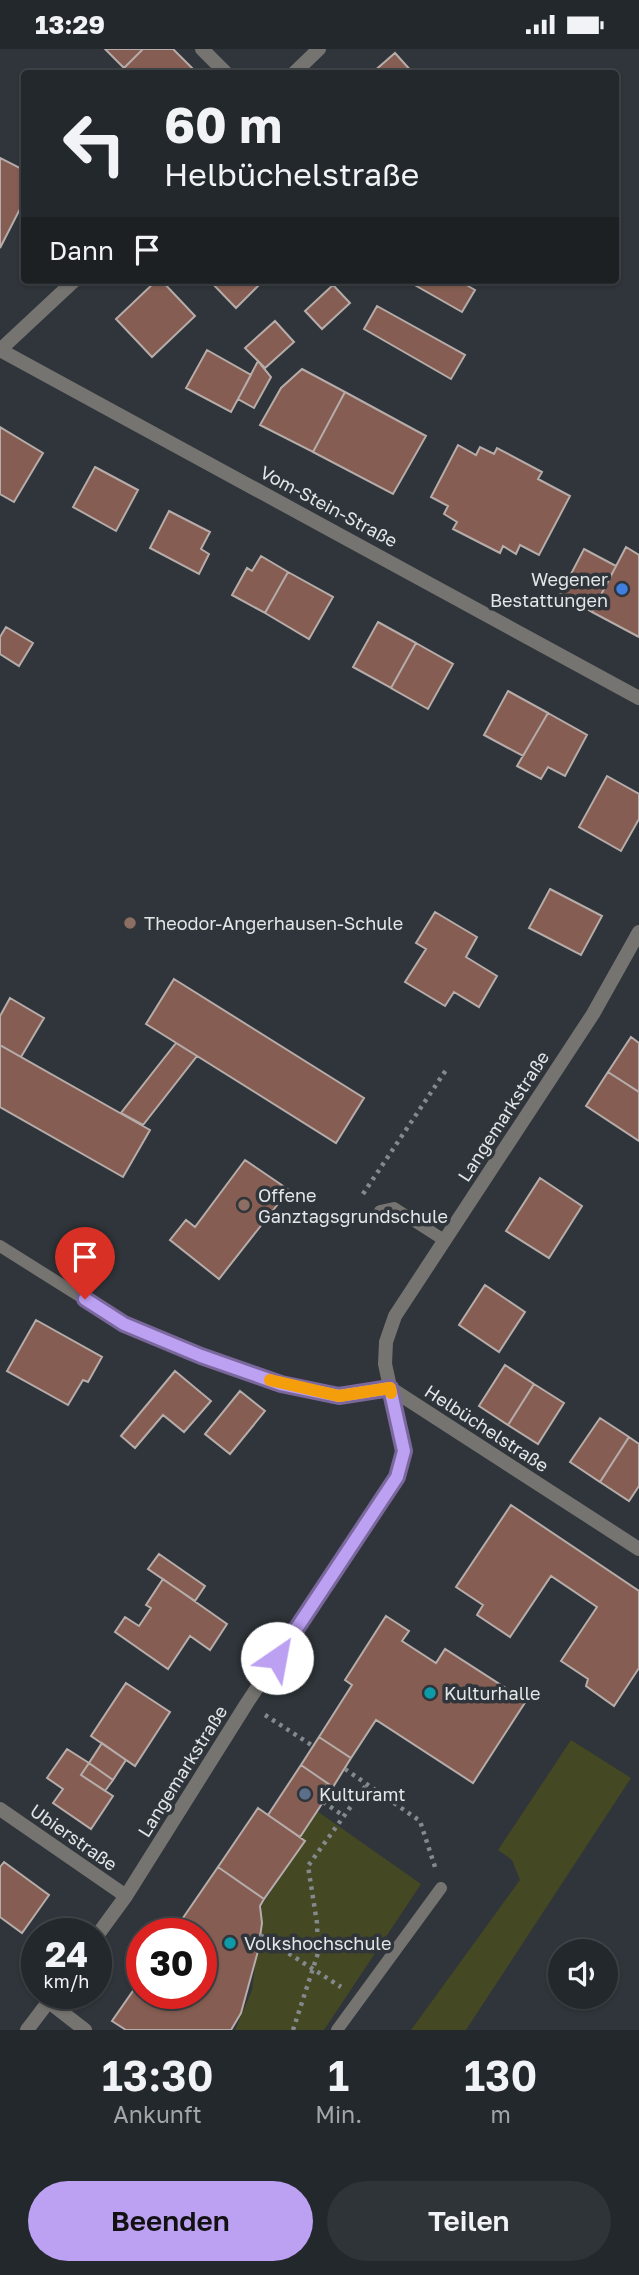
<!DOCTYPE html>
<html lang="de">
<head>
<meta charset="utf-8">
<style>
	body { margin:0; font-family:"Golos Text",sans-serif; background:#2f3438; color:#f1f3f6; height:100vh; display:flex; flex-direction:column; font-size:26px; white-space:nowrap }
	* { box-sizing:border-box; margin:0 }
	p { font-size:23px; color:#a3a6a9 }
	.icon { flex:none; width:38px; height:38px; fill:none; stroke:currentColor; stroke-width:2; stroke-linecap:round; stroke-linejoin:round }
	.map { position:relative; height:1981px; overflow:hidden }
	.sheet { display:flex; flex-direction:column; background:#23282c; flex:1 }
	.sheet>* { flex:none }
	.hud { position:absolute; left:21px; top:21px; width:598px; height:214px; border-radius:7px; box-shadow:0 2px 5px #0004,0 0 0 2px #404448; background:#23282c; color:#f1f3f6; overflow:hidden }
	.buttons { position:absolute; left:548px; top:1890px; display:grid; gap:14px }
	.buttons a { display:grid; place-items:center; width:70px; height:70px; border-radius:50%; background:#23282c; box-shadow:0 2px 5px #0004,0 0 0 2px #404448; font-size:35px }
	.speed { position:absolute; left:21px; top:1869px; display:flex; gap:14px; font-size:35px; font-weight:700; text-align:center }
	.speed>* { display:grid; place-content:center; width:91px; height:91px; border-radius:50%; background:#23282c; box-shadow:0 2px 5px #0004,0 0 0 2px #404448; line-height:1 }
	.speed small { font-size:18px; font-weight:400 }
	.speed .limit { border:10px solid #d22; background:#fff; color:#111 }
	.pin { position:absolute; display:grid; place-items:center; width:60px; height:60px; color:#fff; margin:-72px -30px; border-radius:50% 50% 50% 0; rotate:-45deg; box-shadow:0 0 7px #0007 }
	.pin .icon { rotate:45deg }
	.me { position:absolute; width:77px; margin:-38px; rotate:33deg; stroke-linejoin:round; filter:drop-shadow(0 0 5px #0008) }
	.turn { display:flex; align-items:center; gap:24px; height:147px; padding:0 28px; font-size:32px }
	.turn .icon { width:91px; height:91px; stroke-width:2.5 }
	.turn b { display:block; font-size:49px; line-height:60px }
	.then { display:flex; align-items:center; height:66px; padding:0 28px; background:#0003; gap:14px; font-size:26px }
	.eta { display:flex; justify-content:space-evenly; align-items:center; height:119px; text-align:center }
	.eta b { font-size:42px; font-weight:600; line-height:49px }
	.primary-button { display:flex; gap:14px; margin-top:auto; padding:14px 28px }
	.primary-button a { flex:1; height:80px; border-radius:42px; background:#bca0f2; color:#111; font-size:28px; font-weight:600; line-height:80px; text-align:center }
	.primary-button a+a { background:#2f3438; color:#f1f3f6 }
	.status { display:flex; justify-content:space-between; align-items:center; height:49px; padding:0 35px; background:#23282c; direction:ltr }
	.status svg { height:19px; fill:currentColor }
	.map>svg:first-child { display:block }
</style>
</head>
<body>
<div class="status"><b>13:29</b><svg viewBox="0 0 49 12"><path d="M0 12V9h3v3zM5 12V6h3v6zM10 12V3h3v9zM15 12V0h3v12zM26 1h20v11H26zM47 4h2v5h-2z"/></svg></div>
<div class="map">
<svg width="639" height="1981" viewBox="0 0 639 1981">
	<rect width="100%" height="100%" fill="#2f353a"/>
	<!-- green -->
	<path fill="#444823" d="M571,1691L631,1729L466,1981H411L520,1831L512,1811L498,1801Z
		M317,1762L421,1835L324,1981H235L252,1941L262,1856L305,1792L300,1788Z"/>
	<!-- building -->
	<path fill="#855d52" stroke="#b6acaa" stroke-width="2" d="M105,0H143L124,19Z
		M143,0H173L194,21L190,24H130L124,19Z
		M395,4L413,24H372Z
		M0,109L24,121V157L22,156L0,199Z
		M157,231H161L195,267L152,308L116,270Z
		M209,231H264L236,259Z
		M406,231H465L463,234L475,241L462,263Z
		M333,236L350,254L322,280L305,262Z
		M377,257L465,306L451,330L364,280Z
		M275,272L294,293L265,319L245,299Z
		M207,301L251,326L231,363L186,339Z
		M258,312L271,328L254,359L238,350Z
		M302,320L345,343L313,403L260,376L281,339Z
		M345,343L426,387L393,445L313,403Z
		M0,378L43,404L14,453L0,445Z
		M458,396L476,406L480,398L494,405L497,399L542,423L538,430L570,447L539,506L520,496L516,505L503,497L500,504L453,480L457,473L444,465L448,457L431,448Z
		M95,418L138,441L116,482L73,458Z
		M169,462L210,483L201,500L209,505L199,525L150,499Z
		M626,498L639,506V588L592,563Z
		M584,500L616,517L592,563L560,546Z
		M261,507L288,523L265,564L232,546L247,519L252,522Z
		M288,523L333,548L309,590L265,564Z
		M378,573L416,594L391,639L353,618Z
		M6,578L33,594L19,617L0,605V588Z
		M416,594L453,615L428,660L391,639Z
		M508,642L548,664L523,707L484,686Z
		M548,664L587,686L565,727L548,718L541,730L517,717Z
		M607,727L639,745V770L621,802L579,778Z
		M550,840L602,867L581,906L529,879Z
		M435,863L477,888L466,908L497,927L479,958L454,943L445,957L405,933L426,900L416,894Z
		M174,930L364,1049L336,1094L146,975Z
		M10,949L44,969L21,1008L0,996V967Z
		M631,988L639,994V1043L608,1023Z
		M176,994L197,1007L143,1076L121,1064Z
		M0,996L150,1081L123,1128L0,1058Z
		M608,1023L639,1043V1092L586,1057Z
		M245,1111L289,1141L219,1230L170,1191L186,1171L195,1178Z
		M540,1129L582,1157L549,1209L506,1182Z
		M485,1236L525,1263L499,1303L459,1276Z
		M36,1271L102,1308L88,1333L83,1331L68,1356L7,1322Z
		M505,1316L534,1335L508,1376L479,1357Z
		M175,1322L211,1352L184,1383L163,1366L135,1399L121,1387Z
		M534,1335L564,1354L538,1395L508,1376Z
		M240,1342L265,1362L230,1405L205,1385Z
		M600,1369L629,1388L600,1433L570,1413Z
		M629,1388L639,1395V1437L629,1452L600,1433Z
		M511,1456L639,1542V1619L614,1657L586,1637L588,1630L561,1612L597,1558L551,1527L510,1588L477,1566L483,1556L456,1538Z
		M159,1505L205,1537L195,1552L148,1520Z
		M163,1530L227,1575L210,1601L190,1587L168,1620L115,1583L125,1568L139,1577L151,1559L146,1556Z
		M386,1567L409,1582L402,1592L436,1614L445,1600L526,1652L473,1734L376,1671L351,1709L319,1688L352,1636L345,1631Z
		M126,1634L170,1663L135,1717L91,1687Z
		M319,1688L351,1709L333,1738L301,1716Z
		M102,1694L126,1711L113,1731L89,1714Z
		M67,1700L89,1714L81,1726L113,1747L91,1780L53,1754L63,1740L47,1729Z
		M89,1714L113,1731L105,1742L81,1726Z
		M301,1716L333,1738L300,1788L268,1766Z
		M258,1759L305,1792L264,1850L218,1818Z
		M4,1813L49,1846L22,1884L0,1868V1818Z
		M218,1818L264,1850L260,1857L262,1874L258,1902L241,1964L231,1981H126L112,1972L142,1929V1944H201V1885H172Z"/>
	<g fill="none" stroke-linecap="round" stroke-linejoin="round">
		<!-- path -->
		<path stroke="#84898d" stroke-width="4.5" stroke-dasharray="3.5 5" stroke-linecap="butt" d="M363,1145L446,1021
			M265,1666L313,1697
			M345,1720L420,1772L436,1821
			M323,1753L344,1767
			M260,1886L341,1938
			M293,1981L318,1904L317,1874L308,1817L367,1735"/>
		<!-- service -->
		<path stroke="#757471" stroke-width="12" d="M380,1162L394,1159L444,1191
			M0,1197L124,1275L201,1307
			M337,1981L441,1839"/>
		<!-- minor -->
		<path stroke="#757471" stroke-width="14" d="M202,0L226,24
			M294,24L319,0
			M0,301L639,649
			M0,301L75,231
			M201,1307L281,1335L339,1347L390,1339L639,1500
			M0,1760L126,1847
			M96,1888L126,1847L247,1654L397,1428L404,1402L385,1315L386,1293L395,1267L593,965L639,883
			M49,1953L85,1981
			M27,1981L55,1944"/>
	</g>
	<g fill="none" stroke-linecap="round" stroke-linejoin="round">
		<defs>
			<path id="route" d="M85,1250L124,1275L201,1307L281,1335L339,1347L390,1339L404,1402L397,1428L277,1609"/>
		</defs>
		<!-- route casing -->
		<use href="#route" stroke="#7a689d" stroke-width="18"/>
		<!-- route -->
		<use href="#route" stroke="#bca0f2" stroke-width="12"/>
		<!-- slow -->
		<path stroke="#f59e0b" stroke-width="12" d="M270,1331L339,1347L390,1339L391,1344"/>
	</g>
	<!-- markers -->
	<circle fill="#3f7fe0" stroke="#2f353a" stroke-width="2.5" cx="622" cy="540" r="7"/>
	<g fill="#8d6e63" stroke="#2f353a" stroke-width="2.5">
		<circle cx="130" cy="874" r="7"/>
		<circle cx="244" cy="1156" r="7"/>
	</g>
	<g fill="#0f9aa8" stroke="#2f353a" stroke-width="2.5">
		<circle cx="430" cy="1644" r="7"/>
		<circle cx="230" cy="1894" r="7"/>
	</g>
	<circle fill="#5c6f8a" stroke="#2f353a" stroke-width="2.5" cx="305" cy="1745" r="7"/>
	<g text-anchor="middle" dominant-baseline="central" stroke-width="7" stroke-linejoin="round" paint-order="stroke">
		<!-- street labels -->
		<g font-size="18" fill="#e2e6e9" stroke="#2f353a">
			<text transform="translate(329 457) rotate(28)">Vom-Stein-Straße</text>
			<text transform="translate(503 1067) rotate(-57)">Langemarkstraße</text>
			<text transform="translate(487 1379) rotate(33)">Helbüchelstraße</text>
			<text transform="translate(182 1722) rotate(-58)">Langemarkstraße</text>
			<text transform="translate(74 1788) rotate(35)">Ubierstraße</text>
		</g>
		<!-- poi labels -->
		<g font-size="18" fill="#e2e6e9" stroke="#2f353a" text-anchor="start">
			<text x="608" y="530" text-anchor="end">Wegener<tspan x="608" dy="21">Bestattungen</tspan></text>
			<text x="144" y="874">Theodor-Angerhausen-Schule</text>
			<text x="258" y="1146">Offene<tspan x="258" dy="21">Ganztagsgrundschule</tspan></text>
			<text x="444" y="1644">Kulturhalle</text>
			<text x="319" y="1745">Kulturamt</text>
			<text x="244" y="1894">Volkshochschule</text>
		</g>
	</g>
</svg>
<div class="buttons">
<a><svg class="icon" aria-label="sound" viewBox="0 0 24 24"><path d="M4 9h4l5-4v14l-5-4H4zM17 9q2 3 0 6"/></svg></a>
</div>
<div class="speed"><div>24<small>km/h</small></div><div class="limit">30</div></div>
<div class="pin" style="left:85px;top:1250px;background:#d93025"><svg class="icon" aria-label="arrive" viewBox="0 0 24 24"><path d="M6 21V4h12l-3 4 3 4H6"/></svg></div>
<svg class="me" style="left:277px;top:1609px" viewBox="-20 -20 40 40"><circle r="19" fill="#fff"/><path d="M0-13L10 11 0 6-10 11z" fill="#bca0f2"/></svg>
<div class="hud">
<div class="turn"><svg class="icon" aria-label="left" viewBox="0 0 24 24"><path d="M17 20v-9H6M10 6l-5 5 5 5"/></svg><div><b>60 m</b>Helbüchelstraße</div></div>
<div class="then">Dann<svg class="icon" aria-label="arrive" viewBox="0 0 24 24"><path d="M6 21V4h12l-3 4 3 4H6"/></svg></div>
</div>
</div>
<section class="sheet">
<div class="eta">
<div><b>13:30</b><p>Ankunft</p></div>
<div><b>1</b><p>Min.</p></div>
<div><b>130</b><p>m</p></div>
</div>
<div class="primary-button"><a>Beenden</a><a>Teilen</a></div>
</section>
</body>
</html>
